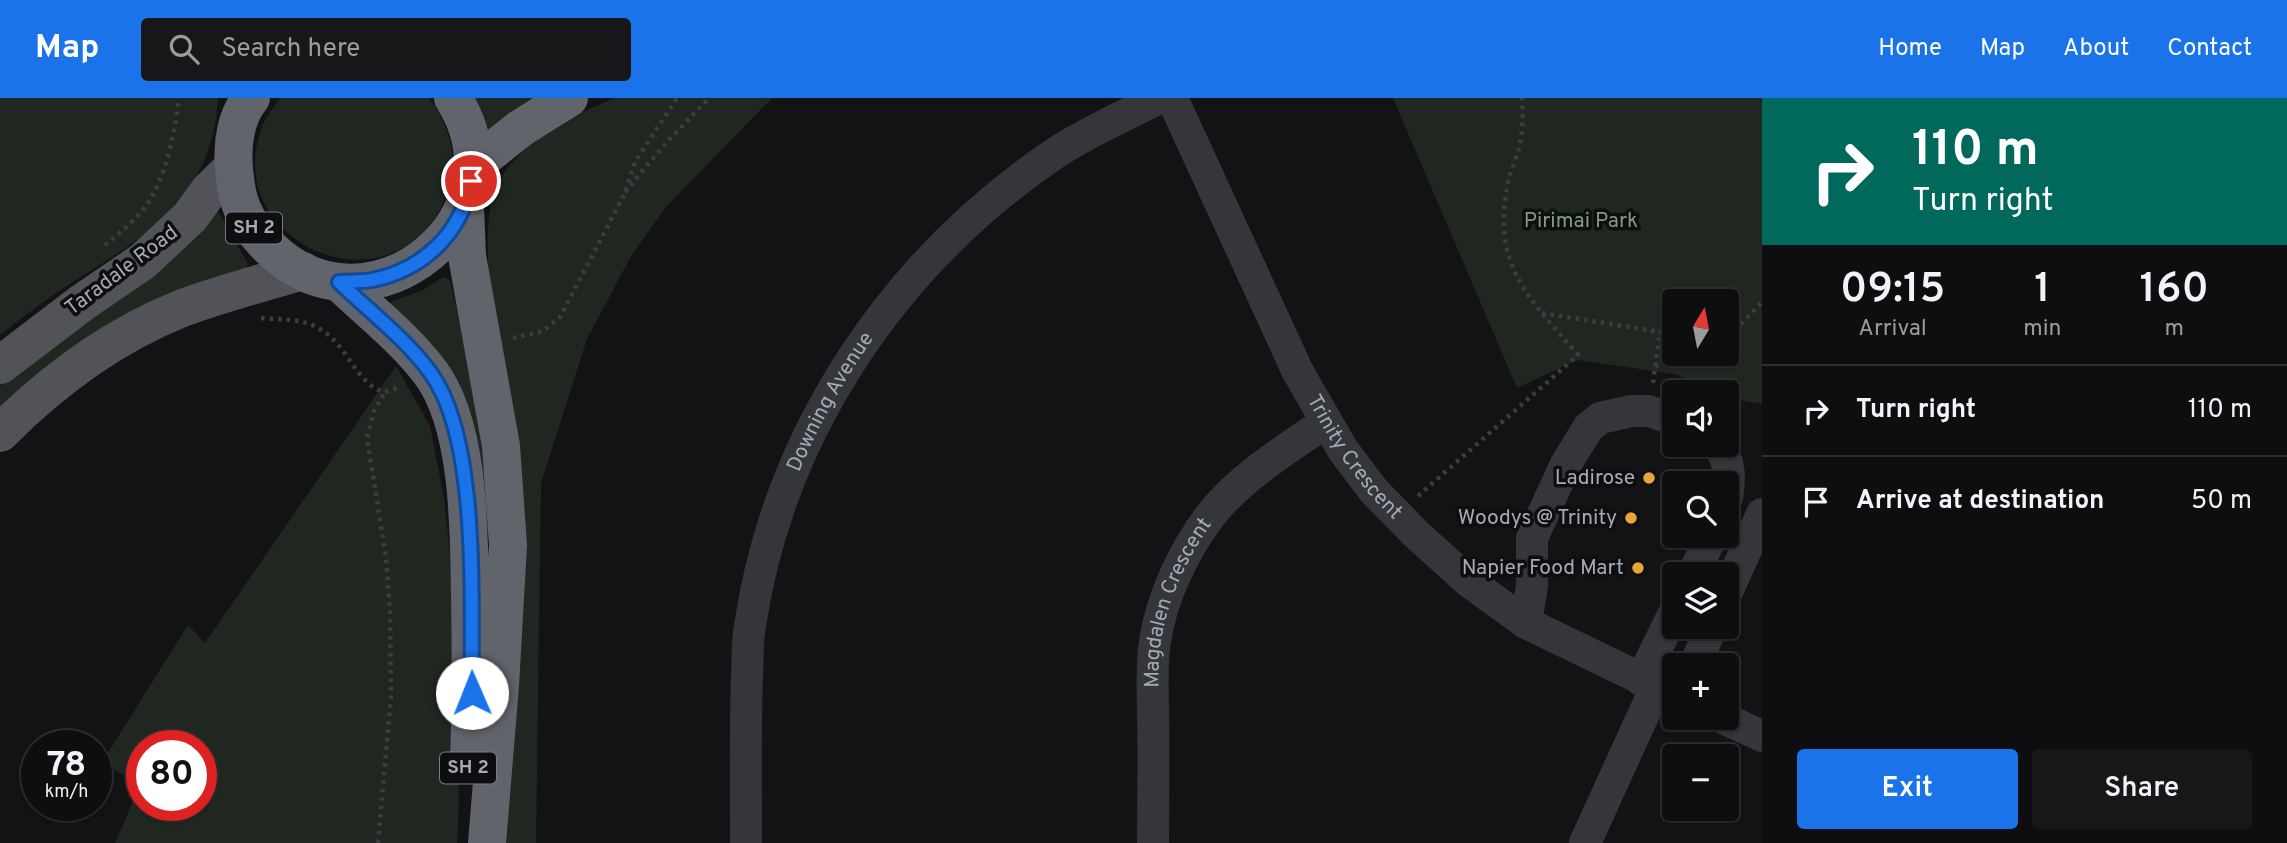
<!DOCTYPE html>
<html lang="en">
<head>
<meta charset="utf-8">
<style>
	body { margin:0; font-family:Overpass,sans-serif; background:#171719; color:#f1f3f6; height:100vh; display:flex; flex-direction:column; font-size:26px; white-space:nowrap }
	* { box-sizing:border-box; margin:0 }
	p { font-size:23px; color:#9b9c9f }
	.icon { flex:none; width:38px; height:38px; fill:none; stroke:currentColor; stroke-width:2; stroke-linecap:round; stroke-linejoin:round }
	.map { position:relative; flex:1; overflow:hidden }
	.details { display:flex; flex-direction:column; background:#0e0e10; width:525px }
	.details>* { flex:none }
	.top-card { background:#00695c; color:#fff; overflow:hidden }
	.needle { width:46px; rotate:10deg }
	.buttons { position:absolute; left:1662px; top:191px; display:grid; gap:14px }
	.buttons a { display:grid; place-items:center; width:77px; height:77px; border-radius:7px; background:#0e0e10; box-shadow:0 2px 5px #0004,0 0 0 2px #2e2e30; font-size:35px }
	.speed { position:absolute; left:21px; top:632px; display:flex; gap:14px; font-size:35px; font-weight:700; text-align:center }
	.speed>* { display:grid; place-content:center; width:91px; height:91px; border-radius:50%; background:#0e0e10; box-shadow:0 2px 5px #0004,0 0 0 2px #2e2e30; line-height:1 }
	.speed small { font-size:18px; font-weight:400 }
	.speed .limit { border:10px solid #d22; background:#fff; color:#111 }
	.pin { position:absolute; display:grid; place-items:center; width:60px; height:60px; color:#fff; margin:-30px; border:4px solid #fff; border-radius:50%; box-shadow:0 2px 7px #0007 }
	.me { position:absolute; width:77px; margin:-38px; rotate:359deg; stroke-linejoin:round; filter:drop-shadow(0 0 5px #0008) }
	.turn { display:flex; align-items:center; gap:24px; height:147px; padding:0 35px; font-size:32px }
	.turn .icon { width:91px; height:91px; stroke-width:2.5 }
	.turn b { display:block; font-size:49px; line-height:60px }
	.eta { display:flex; justify-content:space-evenly; align-items:center; height:119px; text-align:center }
	.eta b { font-size:42px; font-weight:600; line-height:49px }
	.cta { display:flex; gap:14px; margin-top:auto; padding:14px 35px }
	.cta a { flex:1; height:80px; border-radius:7px; background:#1a73e8; color:#fff; font-size:28px; font-weight:600; line-height:80px; text-align:center }
	.cta a+a { background:#171719; color:#f1f3f6 }
	ul { padding:0; list-style:none }
	li { display:flex; align-items:center; gap:21px; height:91px; padding:0 35px; border-top:2px solid #2e2e30 }
	li div { flex:1 }
	li b { display:block; font-size:26px }
	li em { font-style:normal }
	header { display:flex; align-items:center; gap:42px; box-sizing:border-box; height:98px; padding:0 35px; background:#1a73e8; color:#fff }
	header strong { font-size:33px }
	nav { display:flex; gap:38px; margin-inline-start:auto; font-size:24px }
	.search { width:490px; height:63px; background:#171719; display:flex; align-items:center; gap:18px; box-sizing:border-box; padding:0 24px; border-radius:7px; color:#9b9c9f; font-size:26px }
	main { display:flex; flex:1; min-height:0 }
	.map>svg:first-child { display:block }
</style>
</head>
<body>
<header>
<strong>Map</strong>
<div class="search"><svg class="icon" aria-label="search" viewBox="0 0 24 24"><circle cx="10" cy="10" r="6"/><path d="M15 15l6 6"/></svg>Search here</div>
<nav><a>Home</a><a>Map</a><a>About</a><a>Contact</a></nav>
</header>
<main>
<div class="map">
<svg width="1762" height="745" viewBox="0 0 1762 745">
	<rect width="100%" height="100%" fill="#131315"/>
	<!-- green -->
	<path fill="#202720" fill-rule="evenodd" d="M0,0H218C211,111 136,142 56,195C37,208 18,223 0,237Z
		M280,0H429C448,25 459,59 449,90C405,227 209,147 265,22C269,15 275,7 280,0Z
		M474,0H536L488,34Z
		M614,0H772L665,110L630,160L587,241L541,385L536,745H506L488,172C488,114 484,84 533,45C541,39 550,30 559,25C576,16 596,9 614,0Z
		M1393,0H1762V306L1727,300V294H1714L1675,276L1577,262L1517,290ZM1675,203H1727V256H1675Z
		M218,113L248,166L246,170L0,312V288C22,270 43,249 66,232C118,195 178,165 218,113Z
		M443,179L450,182L469,265L490,398L386,206L423,192Z
		M396,268L430,328L444,400L455,506L459,705L457,745H115L141,685L101,666L188,527L205,545ZM142,648H201V707H142Z"/>
	<g fill="none" stroke-linecap="round" stroke-linejoin="round">
		<!-- path -->
		<path stroke="#3b3d41" stroke-width="4.5" stroke-dasharray="3.5 5" stroke-linecap="butt" d="M625,94L666,45L709,0
			M105,147C120,135 137,121 148,105C167,76 175,33 179,0
			M1542,215L1660,234
			M261,220C282,222 302,220 320,231C347,246 357,288 385,294L400,289
			M1727,234H1733L1762,204
			M513,240L543,233L560,219L625,95L635,64L677,0
			M1655,268L1685,256
			M1653,285L1660,234H1675
			M1418,398L1578,257C1528,199 1491,167 1508,85C1510,74 1515,64 1518,54C1523,36 1523,18 1522,0
			M378,745L391,599L390,513L386,459L367,340L374,313L385,294"/>
		<!-- minor -->
		<g stroke="#34363a" stroke-width="32">
			<path id="s1" d="M1172,0L1298,274L1343,352L1374,393L1415,435L1468,483L1526,525L1675,597"/>
			<path d="M1717,346C1731,363 1730,380 1727,400"/>
			<path d="M1693,476L1712,438"/>
			<path d="M1727,494L1762,416"/>
			<path d="M1526,525L1532,488V440L1566,366L1588,330L1600,320L1632,313H1649L1675,322"/>
			<path d="M1695,567L1712,528"/>
			<path d="M1641,582L1675,513"/>
			<path d="M1723,620L1762,638"/>
			<path id="s2" d="M746,745C746,689 745,632 747,576C748,560 747,544 750,528C779,333 895,163 1057,54C1089,33 1126,17 1160,0"/>
			<path id="s3" d="M1153,745C1153,702 1154,660 1153,617C1153,593 1151,567 1155,543C1162,498 1185,449 1214,413C1244,377 1288,350 1326,324"/>
			<path d="M1585,745L1656,589"/>
		</g>
		<!-- major -->
		<path stroke="#515359" stroke-width="38" d="M0,267L83,204L143,163L190,119L209,93L233,69
			M0,335C51,284 113,238 180,211C220,196 262,185 303,173"/>
		<!-- highway -->
		<path stroke="#61646a" stroke-width="38" d="M251,0C232,23 231,58 236,87C239,112 253,134 271,151C370,247 529,119 453,0
			M473,68L521,30L569,0
			M465,109L467,158L501,348L508,447L500,588L487,745
			M339,184C369,213 404,240 430,274C470,327 469,433 470,497C471,552 471,607 469,662"/>
	</g>
	<g fill="none" stroke-linecap="round" stroke-linejoin="round">
		<defs>
			<path id="route" d="M471,83C462,135 423,172 372,182C361,184 350,183 339,184C369,213 405,240 430,274C481,343 470,510 472,595"/>
		</defs>
		<!-- route casing -->
		<use href="#route" stroke="#114b97" stroke-width="18"/>
		<!-- route -->
		<use href="#route" stroke="#1a73e8" stroke-width="12"/>
	</g>
	<!-- markers -->
	<g fill="#e9a437" stroke="#0e0e10" stroke-width="2.5">
		<circle cx="1649" cy="380" r="7"/>
		<circle cx="1631" cy="420" r="7"/>
		<circle cx="1638" cy="470" r="7"/>
	</g>
	<g text-anchor="middle" dominant-baseline="central" stroke-width="7" stroke-linejoin="round" paint-order="stroke">
		<!-- shield labels -->
		<g fill="#0e0e10" stroke="#787c84" stroke-width="2">
			<rect x="226" y="114.5" width="56" height="31" rx="5"/>
			<rect x="440" y="654.5" width="56" height="31" rx="5"/>
		</g>
		<g font-size="19" font-weight="bold" fill="#a5abb5">
			<text x="254" y="130">SH 2</text>
			<text x="468" y="670">SH 2</text>
		</g>
		<!-- park labels -->
		<g font-size="21" fill="#7d9f7e" stroke="#0e0e10">
			<text x="1581" y="123">Pirimai Park</text>
		</g>
		<!-- street labels -->
		<g font-size="21" fill="#a5abb5" stroke="#0e0e10">
			<text transform="translate(122 173) rotate(-37)">Taradale Road</text>
			<text stroke="none"><textPath href="#s2" startOffset="457">Downing Avenue</textPath></text>
			<text stroke="none"><textPath href="#s1" startOffset="404">Trinity Crescent</textPath></text>
			<text stroke="none"><textPath href="#s3" startOffset="245">Magdalen Crescent</textPath></text>
		</g>
		<!-- poi labels -->
		<g font-size="21" fill="#a5abb5" stroke="#0e0e10" text-anchor="end">
			<text x="1635" y="380">Ladirose</text>
			<text x="1617" y="420">Woodys @ Trinity</text>
			<text x="1624" y="470">Napier Food Mart</text>
		</g>
	</g>
</svg>
<div class="buttons">
<a><svg class="needle" viewBox="-14 -14 28 28"><path d="M0-13l5 13h-10z" fill="#e53935"/><path d="M0 13l5-13h-10z" fill="#9b9c9f"/></svg></a>
<a><svg class="icon" aria-label="sound" viewBox="0 0 24 24"><path d="M4 9h4l5-4v14l-5-4H4zM17 9q2 3 0 6"/></svg></a>
<a><svg class="icon" aria-label="search" viewBox="0 0 24 24"><circle cx="10" cy="10" r="6"/><path d="M15 15l6 6"/></svg></a>
<a><svg class="icon" aria-label="layers" viewBox="0 0 24 24"><path d="M12 4l9 5-9 5-9-5zM3 14l9 5 9-5"/></svg></a>
<a>+</a>
<a>−</a>
</div>
<div class="speed"><div>78<small>km/h</small></div><div class="limit">80</div></div>
<div class="pin" style="left:471px;top:83px;background:#d93025"><svg class="icon" aria-label="arrive" viewBox="0 0 24 24"><path d="M6 21V4h12l-3 4 3 4H6"/></svg></div>
<svg class="me" style="left:472px;top:595px" viewBox="-20 -20 40 40"><circle r="19" fill="#fff"/><path d="M0-13L10 11 0 6-10 11z" fill="#1a73e8"/></svg>
</div>
<section class="details">
<div class="top-card">
<div class="turn"><svg class="icon" aria-label="right" viewBox="0 0 24 24"><path d="M7 20v-9h11M14 6l5 5-5 5"/></svg><div><b>110 m</b>Turn right</div></div>
</div>
<div class="eta">
<div><b>09:15</b><p>Arrival</p></div>
<div><b>1</b><p>min</p></div>
<div><b>160</b><p>m</p></div>
</div>
<ul>
<li><svg class="icon" aria-label="right" viewBox="0 0 24 24"><path d="M7 20v-9h11M14 6l5 5-5 5"/></svg><div><b>Turn right</b></div><em>110 m</em></li>
<li><svg class="icon" aria-label="arrive" viewBox="0 0 24 24"><path d="M6 21V4h12l-3 4 3 4H6"/></svg><div><b>Arrive at destination</b></div><em>50 m</em></li>
</ul>
<div class="cta"><a>Exit</a><a>Share</a></div>
</section>
</main>
</body>
</html>
